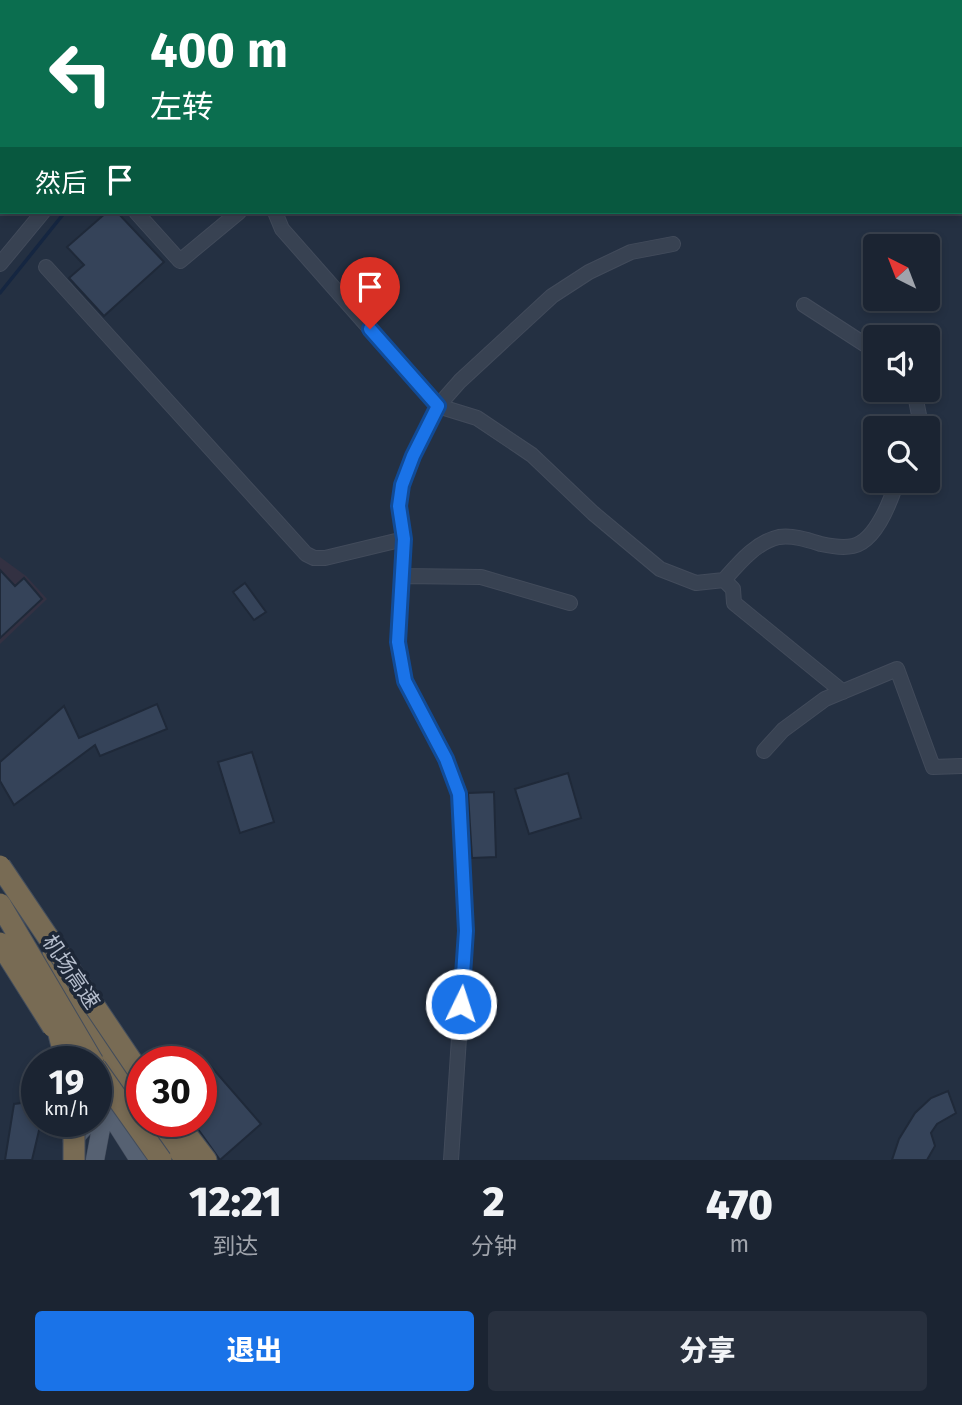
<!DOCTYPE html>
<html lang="zh">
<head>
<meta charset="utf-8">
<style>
	body { margin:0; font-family:"Fira Sans","Noto Sans SC",sans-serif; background:#28303e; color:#f1f3f6; height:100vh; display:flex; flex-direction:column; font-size:26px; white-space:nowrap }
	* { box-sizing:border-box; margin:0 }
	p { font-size:23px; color:#a0a4ac }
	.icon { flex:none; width:38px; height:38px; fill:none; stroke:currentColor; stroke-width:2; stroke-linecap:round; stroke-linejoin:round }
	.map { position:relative; height:1160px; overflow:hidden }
	.details { display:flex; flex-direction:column; background:#1b2432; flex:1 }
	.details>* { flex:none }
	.hud { position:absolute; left:0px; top:0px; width:962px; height:214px; box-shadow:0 4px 10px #0003,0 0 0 2px #39414d; background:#0b6e4f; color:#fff; overflow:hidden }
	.needle { width:46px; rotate:318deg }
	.controls { position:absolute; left:863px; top:234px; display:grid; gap:14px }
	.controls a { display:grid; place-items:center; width:77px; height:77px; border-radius:7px; background:#1b2432; box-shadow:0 4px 10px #0003,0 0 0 2px #39414d; font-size:35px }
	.speed { position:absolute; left:21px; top:1046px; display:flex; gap:14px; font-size:35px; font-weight:700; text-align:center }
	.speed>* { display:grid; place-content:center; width:91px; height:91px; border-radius:50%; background:#1b2432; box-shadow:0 4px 10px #0003,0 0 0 2px #39414d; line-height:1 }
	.speed small { font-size:18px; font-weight:400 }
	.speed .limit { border:10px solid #d22; background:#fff; color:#111 }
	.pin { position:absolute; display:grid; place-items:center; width:60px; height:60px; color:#fff; margin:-72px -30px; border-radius:50% 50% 50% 0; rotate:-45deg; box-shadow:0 0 7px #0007 }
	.pin .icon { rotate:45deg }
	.me { position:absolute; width:77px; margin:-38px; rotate:4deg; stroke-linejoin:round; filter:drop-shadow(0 0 5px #0008) }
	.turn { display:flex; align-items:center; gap:24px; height:147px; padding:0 35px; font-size:32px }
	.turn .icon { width:91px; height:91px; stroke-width:2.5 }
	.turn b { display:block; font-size:49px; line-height:60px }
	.then { display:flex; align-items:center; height:66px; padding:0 35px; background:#0003; gap:14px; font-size:26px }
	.eta { display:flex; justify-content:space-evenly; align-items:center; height:119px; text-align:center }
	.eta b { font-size:42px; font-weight:800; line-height:49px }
	.action { display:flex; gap:14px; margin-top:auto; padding:14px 35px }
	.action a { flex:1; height:80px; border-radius:7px; background:#1a73e8; color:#fff; font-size:28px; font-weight:800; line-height:80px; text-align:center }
	.action a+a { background:#28303e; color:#f1f3f6 }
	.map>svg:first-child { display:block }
</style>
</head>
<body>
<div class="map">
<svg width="962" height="1160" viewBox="0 0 962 1160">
	<rect width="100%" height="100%" fill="#243042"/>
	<!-- medical -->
	<path fill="#333142" d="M0,557L26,576L47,599L0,644Z"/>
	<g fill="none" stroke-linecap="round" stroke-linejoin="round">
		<!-- stream -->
		<path stroke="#152641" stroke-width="3.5" d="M290,2L293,0
			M0,293L65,212"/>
	</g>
	<!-- building -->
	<path fill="#354359" stroke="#1f2939" stroke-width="2" d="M107,212H117L164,262L104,316L69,278L84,265L67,247Z
		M0,570L15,586L24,578L42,599L0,638Z
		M245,583L266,612L254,620L233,592Z
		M157,704L167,729L100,756L95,745L14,805L0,781V762L64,706L79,738Z
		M252,752L274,822L240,833L218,762Z
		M568,773L581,818L529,834L515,789Z
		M494,792L496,857L472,858L468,793Z
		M208,1063L261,1124L220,1160L193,1122H201V1069Z
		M948,1091L956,1113L937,1124L931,1133L935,1146L927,1160H892L899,1139L915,1113L931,1098Z
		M37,1101V1122H41L32,1160H5L14,1104Z"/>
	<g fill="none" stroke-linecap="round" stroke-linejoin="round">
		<defs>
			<path id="minor" d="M151,0L152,2
				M250,2L252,0
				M364,2L366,0
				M0,49L2,51
				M136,212L180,261L239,212
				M275,212L282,229L438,406L477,418L532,455L593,513L660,569L696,583L724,580C739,563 756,542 779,537C793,535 808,540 821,544C830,546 844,548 853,546C876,541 891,500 897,481
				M0,264L43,212
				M46,267L306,554L314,558H325L404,539
				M804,305L875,351
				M914,390L920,420L917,429
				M403,576L481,577L570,603
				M724,580L733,589L734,603L843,692
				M764,751L783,730L825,699L897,669L933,767L962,766
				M451,1160L466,931L459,794L446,759L405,681L398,642L404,539L399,506L402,485L413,456L438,406L460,381L552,296L589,272L631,252L673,244"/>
			<path id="major" d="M102,1102L139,1160
				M72,1141L89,1122
				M95,1160L105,1107L107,1077"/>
			<path id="highway" d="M52,958L82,1009L142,1098
				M158,1122L186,1160
				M177,1122L206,1160"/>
		</defs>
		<!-- minor casing -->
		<use href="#minor" stroke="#424b5b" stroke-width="16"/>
		<!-- major casing -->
		<use href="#major" stroke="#424b5b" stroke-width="19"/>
		<!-- highway casing -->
		<use href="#highway" stroke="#434d5c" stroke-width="23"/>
		<!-- minor -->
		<use href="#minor" stroke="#384252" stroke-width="14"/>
		<!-- major -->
		<use href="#major" stroke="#566172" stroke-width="18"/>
		<!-- highway -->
		<use href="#highway" stroke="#786b54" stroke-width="21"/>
		<defs>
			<path id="highway-bridge" d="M0,866L137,1069
				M0,904L93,1062
				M0,943L53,1027
				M53,1010L66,1062
				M96,1068L161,1160
				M74,1122V1160"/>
		</defs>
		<!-- highway-bridge casing -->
		<use href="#highway-bridge" stroke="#434d5c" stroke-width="23" stroke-linecap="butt"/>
		<!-- highway-bridge -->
		<use href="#highway-bridge" stroke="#786b54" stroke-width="21"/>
	</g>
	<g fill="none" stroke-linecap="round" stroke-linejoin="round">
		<defs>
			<path id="route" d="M370,329L438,406L413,456L402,485L399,506L404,539L398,642L405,681L446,759L459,794L466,931L461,1004"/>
		</defs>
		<!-- route casing -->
		<use href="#route" stroke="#114b97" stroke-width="18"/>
		<!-- route -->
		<use href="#route" stroke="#1a73e8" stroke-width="12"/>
	</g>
	<g text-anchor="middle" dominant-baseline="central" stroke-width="7" stroke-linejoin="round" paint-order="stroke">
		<!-- street labels -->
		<g font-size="21" fill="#b5bdcc" stroke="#1d2737">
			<text transform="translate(71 972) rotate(56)">机场高速</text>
		</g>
	</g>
</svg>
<div class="controls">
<a><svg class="needle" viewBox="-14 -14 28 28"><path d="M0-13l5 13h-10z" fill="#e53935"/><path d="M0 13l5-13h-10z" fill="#a0a4ac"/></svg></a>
<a><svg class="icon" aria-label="sound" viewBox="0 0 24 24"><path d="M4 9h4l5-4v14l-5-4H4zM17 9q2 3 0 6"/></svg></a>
<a><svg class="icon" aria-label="search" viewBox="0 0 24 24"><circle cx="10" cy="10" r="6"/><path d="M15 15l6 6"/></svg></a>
</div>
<div class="speed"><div>19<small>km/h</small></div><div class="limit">30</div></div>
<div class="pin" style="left:370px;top:329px;background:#d93025"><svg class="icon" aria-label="arrive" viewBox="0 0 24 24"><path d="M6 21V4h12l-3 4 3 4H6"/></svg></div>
<svg class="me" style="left:461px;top:1004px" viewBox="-20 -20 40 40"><circle r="17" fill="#1a73e8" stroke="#fff" stroke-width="3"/><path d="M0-11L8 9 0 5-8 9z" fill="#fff"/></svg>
<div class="hud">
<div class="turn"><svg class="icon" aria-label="left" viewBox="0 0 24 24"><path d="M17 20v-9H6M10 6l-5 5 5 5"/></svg><div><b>400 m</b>左转</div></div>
<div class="then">然后<svg class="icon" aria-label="arrive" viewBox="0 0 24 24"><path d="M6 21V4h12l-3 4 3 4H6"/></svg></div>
</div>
</div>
<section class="details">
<div class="eta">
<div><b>12:21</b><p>到达</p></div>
<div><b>2</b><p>分钟</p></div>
<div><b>470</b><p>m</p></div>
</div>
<div class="action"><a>退出</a><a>分享</a></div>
</section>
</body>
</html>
